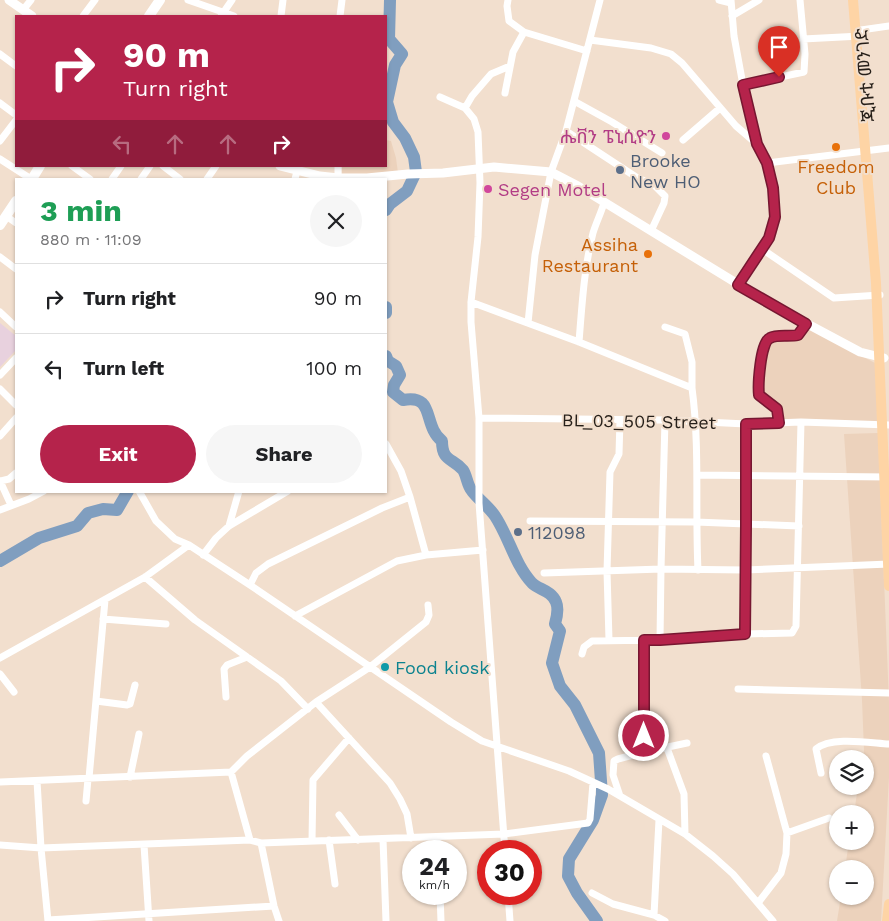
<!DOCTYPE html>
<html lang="en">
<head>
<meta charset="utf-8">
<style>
	body { margin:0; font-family:"Work Sans","Noto Sans Ethiopic",sans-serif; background:#f6f6f6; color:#202124; height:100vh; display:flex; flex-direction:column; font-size:19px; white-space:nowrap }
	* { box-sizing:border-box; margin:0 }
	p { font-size:16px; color:#757577 }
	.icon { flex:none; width:28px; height:28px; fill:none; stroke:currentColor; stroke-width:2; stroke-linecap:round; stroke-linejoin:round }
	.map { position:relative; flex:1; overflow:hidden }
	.details { position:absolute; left:15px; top:178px; width:372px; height:315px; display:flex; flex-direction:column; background:#fff; border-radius:0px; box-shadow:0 1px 4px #0004 }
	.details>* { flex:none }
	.guide { position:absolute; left:15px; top:15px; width:372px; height:152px; border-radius:0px; box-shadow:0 1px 4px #0004; background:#b5234b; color:#fff; overflow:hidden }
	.buttons { position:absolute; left:829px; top:750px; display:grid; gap:10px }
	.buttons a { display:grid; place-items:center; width:45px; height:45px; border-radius:50%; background:#fff; box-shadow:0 1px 4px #0004; font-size:25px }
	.speed { position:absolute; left:402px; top:840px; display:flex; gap:10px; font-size:25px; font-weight:700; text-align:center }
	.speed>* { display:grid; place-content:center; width:65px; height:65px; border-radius:50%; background:#fff; box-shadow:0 1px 4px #0004; line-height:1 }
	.speed small { font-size:12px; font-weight:400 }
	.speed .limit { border:8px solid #d22; background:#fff; color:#111 }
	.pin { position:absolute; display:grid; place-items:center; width:42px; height:42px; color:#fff; margin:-51px -21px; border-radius:50% 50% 50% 0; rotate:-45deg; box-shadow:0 0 5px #0007 }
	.pin .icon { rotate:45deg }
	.me { position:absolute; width:55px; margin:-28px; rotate:0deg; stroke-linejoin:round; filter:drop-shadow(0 0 4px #0008) }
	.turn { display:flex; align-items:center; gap:18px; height:105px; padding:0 25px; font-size:22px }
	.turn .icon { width:65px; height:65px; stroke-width:2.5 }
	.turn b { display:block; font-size:35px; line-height:42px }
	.lanes { display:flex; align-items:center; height:48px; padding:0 25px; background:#0003; justify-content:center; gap:25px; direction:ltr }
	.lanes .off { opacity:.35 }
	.round { display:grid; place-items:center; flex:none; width:52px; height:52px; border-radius:26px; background:#f6f6f6 }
	.overview { display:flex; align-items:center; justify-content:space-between; height:85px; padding:0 25px }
	h1 { font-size:30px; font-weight:700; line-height:38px; color:#1e9e55 }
	.primary-button { display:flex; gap:10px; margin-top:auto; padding:10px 25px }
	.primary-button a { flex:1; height:58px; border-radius:30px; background:#b5234b; color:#fff; font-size:20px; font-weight:700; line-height:58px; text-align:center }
	.primary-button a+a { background:#f6f6f6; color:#202124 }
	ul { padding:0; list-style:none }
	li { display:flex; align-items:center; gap:15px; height:70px; padding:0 25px; border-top:1px solid #e0e0e0 }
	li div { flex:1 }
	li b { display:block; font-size:19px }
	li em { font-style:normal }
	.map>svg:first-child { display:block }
</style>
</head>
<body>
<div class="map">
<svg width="889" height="921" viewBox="0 0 889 921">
	<rect width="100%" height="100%" fill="#f2dfce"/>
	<!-- built -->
	<path fill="#ecd2bc" d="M386,140L391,141L396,158L398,173L342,176V166H386Z
		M807,328L877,364V423L782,420L761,394L762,372L766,346L772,340L790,339Z
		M878,433L889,702V777L881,921H837L841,896H865V869H845L849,841H865V814H854L858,786H865V759H863L864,750L862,700L844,434Z"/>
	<!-- education -->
	<path fill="#e8d1de" d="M0,323L16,336V350L0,367Z"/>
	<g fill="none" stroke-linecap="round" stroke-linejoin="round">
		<!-- river -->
		<path stroke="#809ebf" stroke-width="12" d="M386,210L390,204L407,191L416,172L414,157L405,138L393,122L387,102L395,65L402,54L389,39L390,0
			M386,307V313
			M386,356L388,361L396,366L400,375L394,385L393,392L403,400C436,394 422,425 442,441C442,462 453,458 463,470C467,476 467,485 472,491C479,500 489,507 495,516C509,537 515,565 532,583C539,590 551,590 556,602C559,609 557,617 555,624L560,631L552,663L560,686L575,705L599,753L602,795L593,820L569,859L568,876L577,893L597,921
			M0,561L39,538L77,526L88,513L103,509L117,510L128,491"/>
		<!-- minor -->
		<path stroke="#fff" stroke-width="7" d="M188,0L234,16
			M508,0L507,6L509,21L524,32L587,51
			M719,0L731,3
			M731,0L734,36L743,85L757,144L767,163L773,188L775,209L773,225L769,239L738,285
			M23,10L31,0
			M83,16L95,0
			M221,16L232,0
			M281,16L283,0
			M340,16L342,0
			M732,16L759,0
			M861,30L889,26
			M803,39L861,36
			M590,40L651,48L671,54L682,63L736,126L757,144
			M0,54L16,66
			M743,85L804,72L805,54L800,0
			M505,93L513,52L524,32
			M440,97L465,108L474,119L478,132L480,183L478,237L471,302V322L479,418V503L505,851
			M574,101L612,122L662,153
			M0,103L16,115
			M465,108L472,96L491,74L510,66
			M566,131L636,177L655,186L665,196L664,203L651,231
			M683,140L720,108
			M0,141L16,120
			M0,159L31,179
			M767,163L889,148
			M72,166L90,179
			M163,166L180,179
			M112,179L121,166
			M141,179L150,166
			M207,179L216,166
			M295,179L297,171
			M338,179V166
			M6,216L16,223
			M762,249L834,298L880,295
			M0,257L16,269
			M471,302L579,342L692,388C700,448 695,509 698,570
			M0,312L16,327
			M528,323L535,255L551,172L566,131L600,0
			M665,327L685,334L692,362V388
			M579,342C582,305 584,268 593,233C596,223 601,213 604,203
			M0,375L16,358
			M0,389L16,405
			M479,418L665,420L746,424L801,422L889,425
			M665,420L661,569L745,570L889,564
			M779,423L777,409L759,395C758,386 760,342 770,338C777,334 789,337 798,335L806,324
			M0,436L16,418
			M697,475L889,477
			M0,481L11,505
			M0,481L9,479L16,473
			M139,491L156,521L175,539L189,545L250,585L451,722L482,741L569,771L608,789L685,834L713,856L733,874L773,921
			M410,497L426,555
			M0,510L29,499L44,491
			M530,521L696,522L799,526
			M229,526L239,491
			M203,555L216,538L229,526L288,491
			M544,573L661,569L660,640L745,634L792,633L796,626L801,422
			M145,577L195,620L281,681L308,709
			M250,585L256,573L268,564L382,508L410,497L401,471L386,444
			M295,616L397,561L426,555L483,550
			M103,619L166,624
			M745,634L747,525L746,424
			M609,640L607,571L610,472L619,454L620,420
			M644,640V752L687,743
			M582,654L584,647L592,641L660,640
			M0,658L145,577L189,545
			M0,674L14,692
			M738,689L889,693
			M226,697L224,669L227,665L247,657
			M96,701L127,705L130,704L135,685
			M316,702L390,783L400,799L407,814L411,838
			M667,748L684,794L685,834
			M231,772L250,840
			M821,773L816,749C831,736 870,743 889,744
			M130,777L139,734
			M89,778L105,600
			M37,781L41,848L48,921
			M0,782L231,772L247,756L316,702L370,667L426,622L429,615L428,605
			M620,796L613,775L614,761L618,759L644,752
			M86,801L88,779
			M339,815L358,840
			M787,833L829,818
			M437,837V851
			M383,839L386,921
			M329,840L335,884
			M312,841L313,780L349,738
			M261,843L274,906L279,921
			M0,845L41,848L250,840L261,843L504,834L588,823L590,819L593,783
			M144,845L149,921
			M592,893L613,904L654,915L665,921
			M440,894L441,921
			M508,894L510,921
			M758,903L781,873L786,854L787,833L766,756
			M654,915L659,820
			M48,920L274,906"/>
		<!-- tertiary -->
		<path stroke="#fff" stroke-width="9" d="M9,0L32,16
			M280,166L320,176L338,178H367L408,174L443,173L494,167L551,172L578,186L772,305L860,352L884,358"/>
		<!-- secondary -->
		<path stroke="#fff" stroke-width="10" d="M149,16L160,0
			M32,179L40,166
			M0,225L16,201"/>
		<!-- primary -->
		<path stroke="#fed4a5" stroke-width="10" d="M853,0L876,283L889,586
			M887,921L889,904"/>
	</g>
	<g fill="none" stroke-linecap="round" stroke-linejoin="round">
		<defs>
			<path id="route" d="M644,736V640H660L745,634L746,525V424L779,423L777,409L759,395C758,386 760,342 770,338C777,334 789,337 798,335L806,324L738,285L769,238L775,217L773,188L767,163L757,144L743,85L779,77"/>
		</defs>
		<!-- route casing -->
		<use href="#route" stroke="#761731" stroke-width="12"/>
		<!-- route -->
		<use href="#route" stroke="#b5234b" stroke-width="9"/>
	</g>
	<!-- markers -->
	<g fill="#d1479c" stroke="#f2dfce" stroke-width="2">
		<circle cx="666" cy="136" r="5"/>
		<circle cx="488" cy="189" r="5"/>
	</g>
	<g fill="#e8710a" stroke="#f2dfce" stroke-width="2">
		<circle cx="836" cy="147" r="5"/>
		<circle cx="648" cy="254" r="5"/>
	</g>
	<g fill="#5c6f8a" stroke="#f2dfce" stroke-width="2">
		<circle cx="620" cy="170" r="5"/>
		<circle cx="518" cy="532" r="5"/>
	</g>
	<circle fill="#0f9aa8" stroke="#f2dfce" stroke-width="2" cx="385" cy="667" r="5"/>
	<g text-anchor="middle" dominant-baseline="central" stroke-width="4" stroke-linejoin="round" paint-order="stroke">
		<!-- street labels -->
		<g font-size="18" fill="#261f19" stroke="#f2dfce">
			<text transform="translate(865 75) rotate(-95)">ጂቡቲ መንገድ</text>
			<text transform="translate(639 421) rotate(1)">BL_03_505 Street</text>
		</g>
		<!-- hotel labels -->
		<g font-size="18" fill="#b23c85" stroke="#f2dfce" text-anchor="end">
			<text x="656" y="136">ሔቨን ፔኒሲዮን</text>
			<text x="498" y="189" text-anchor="start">Segen Motel</text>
		</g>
		<!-- service labels -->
		<g font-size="18" fill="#4e5e75" stroke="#f2dfce" text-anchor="start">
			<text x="630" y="160">Brooke<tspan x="630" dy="21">New HO</tspan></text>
			<text x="528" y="532">112098</text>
		</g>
		<!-- food labels -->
		<g font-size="18" fill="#c56008" stroke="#f2dfce">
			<text x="836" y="166">Freedom<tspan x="836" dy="21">Club</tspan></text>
			<text x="638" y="244" text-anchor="end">Assiha<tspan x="638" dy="21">Restaurant</tspan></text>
		</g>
		<!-- culture labels -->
		<g font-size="18" fill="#0d838f" stroke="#f2dfce" text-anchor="start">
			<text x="395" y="667">Food kiosk</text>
		</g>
	</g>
</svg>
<div class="buttons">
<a><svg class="icon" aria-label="layers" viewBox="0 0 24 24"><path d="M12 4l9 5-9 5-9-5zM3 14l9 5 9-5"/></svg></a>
<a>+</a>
<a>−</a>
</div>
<div class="speed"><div>24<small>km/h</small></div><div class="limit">30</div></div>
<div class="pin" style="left:779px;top:77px;background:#d93025"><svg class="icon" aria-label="arrive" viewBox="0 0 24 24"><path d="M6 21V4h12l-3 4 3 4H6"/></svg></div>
<svg class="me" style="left:644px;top:736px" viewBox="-20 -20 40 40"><circle r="17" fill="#b5234b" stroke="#fff" stroke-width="3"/><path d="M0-11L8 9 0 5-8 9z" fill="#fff"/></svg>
<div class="guide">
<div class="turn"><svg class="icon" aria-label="right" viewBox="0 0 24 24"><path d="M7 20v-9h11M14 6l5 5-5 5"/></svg><div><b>90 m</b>Turn right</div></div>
<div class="lanes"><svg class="icon off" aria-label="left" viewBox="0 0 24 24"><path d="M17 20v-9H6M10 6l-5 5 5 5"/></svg><svg class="icon off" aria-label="ahead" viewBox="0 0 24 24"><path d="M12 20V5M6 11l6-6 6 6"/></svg><svg class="icon off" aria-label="ahead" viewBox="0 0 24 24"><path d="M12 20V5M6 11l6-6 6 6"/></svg><svg class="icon" aria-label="right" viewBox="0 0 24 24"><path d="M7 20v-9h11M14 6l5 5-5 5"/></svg></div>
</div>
<section class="details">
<div class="overview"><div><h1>3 min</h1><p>880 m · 11:09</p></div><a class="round"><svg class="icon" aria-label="close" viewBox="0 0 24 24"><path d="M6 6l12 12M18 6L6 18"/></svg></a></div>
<ul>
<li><svg class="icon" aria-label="right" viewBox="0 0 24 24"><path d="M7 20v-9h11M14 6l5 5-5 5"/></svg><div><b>Turn right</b></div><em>90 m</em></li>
<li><svg class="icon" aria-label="left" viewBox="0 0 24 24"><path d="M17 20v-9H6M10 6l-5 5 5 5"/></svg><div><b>Turn left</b></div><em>100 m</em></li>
</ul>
<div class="primary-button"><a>Exit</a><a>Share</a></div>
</section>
</div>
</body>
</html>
